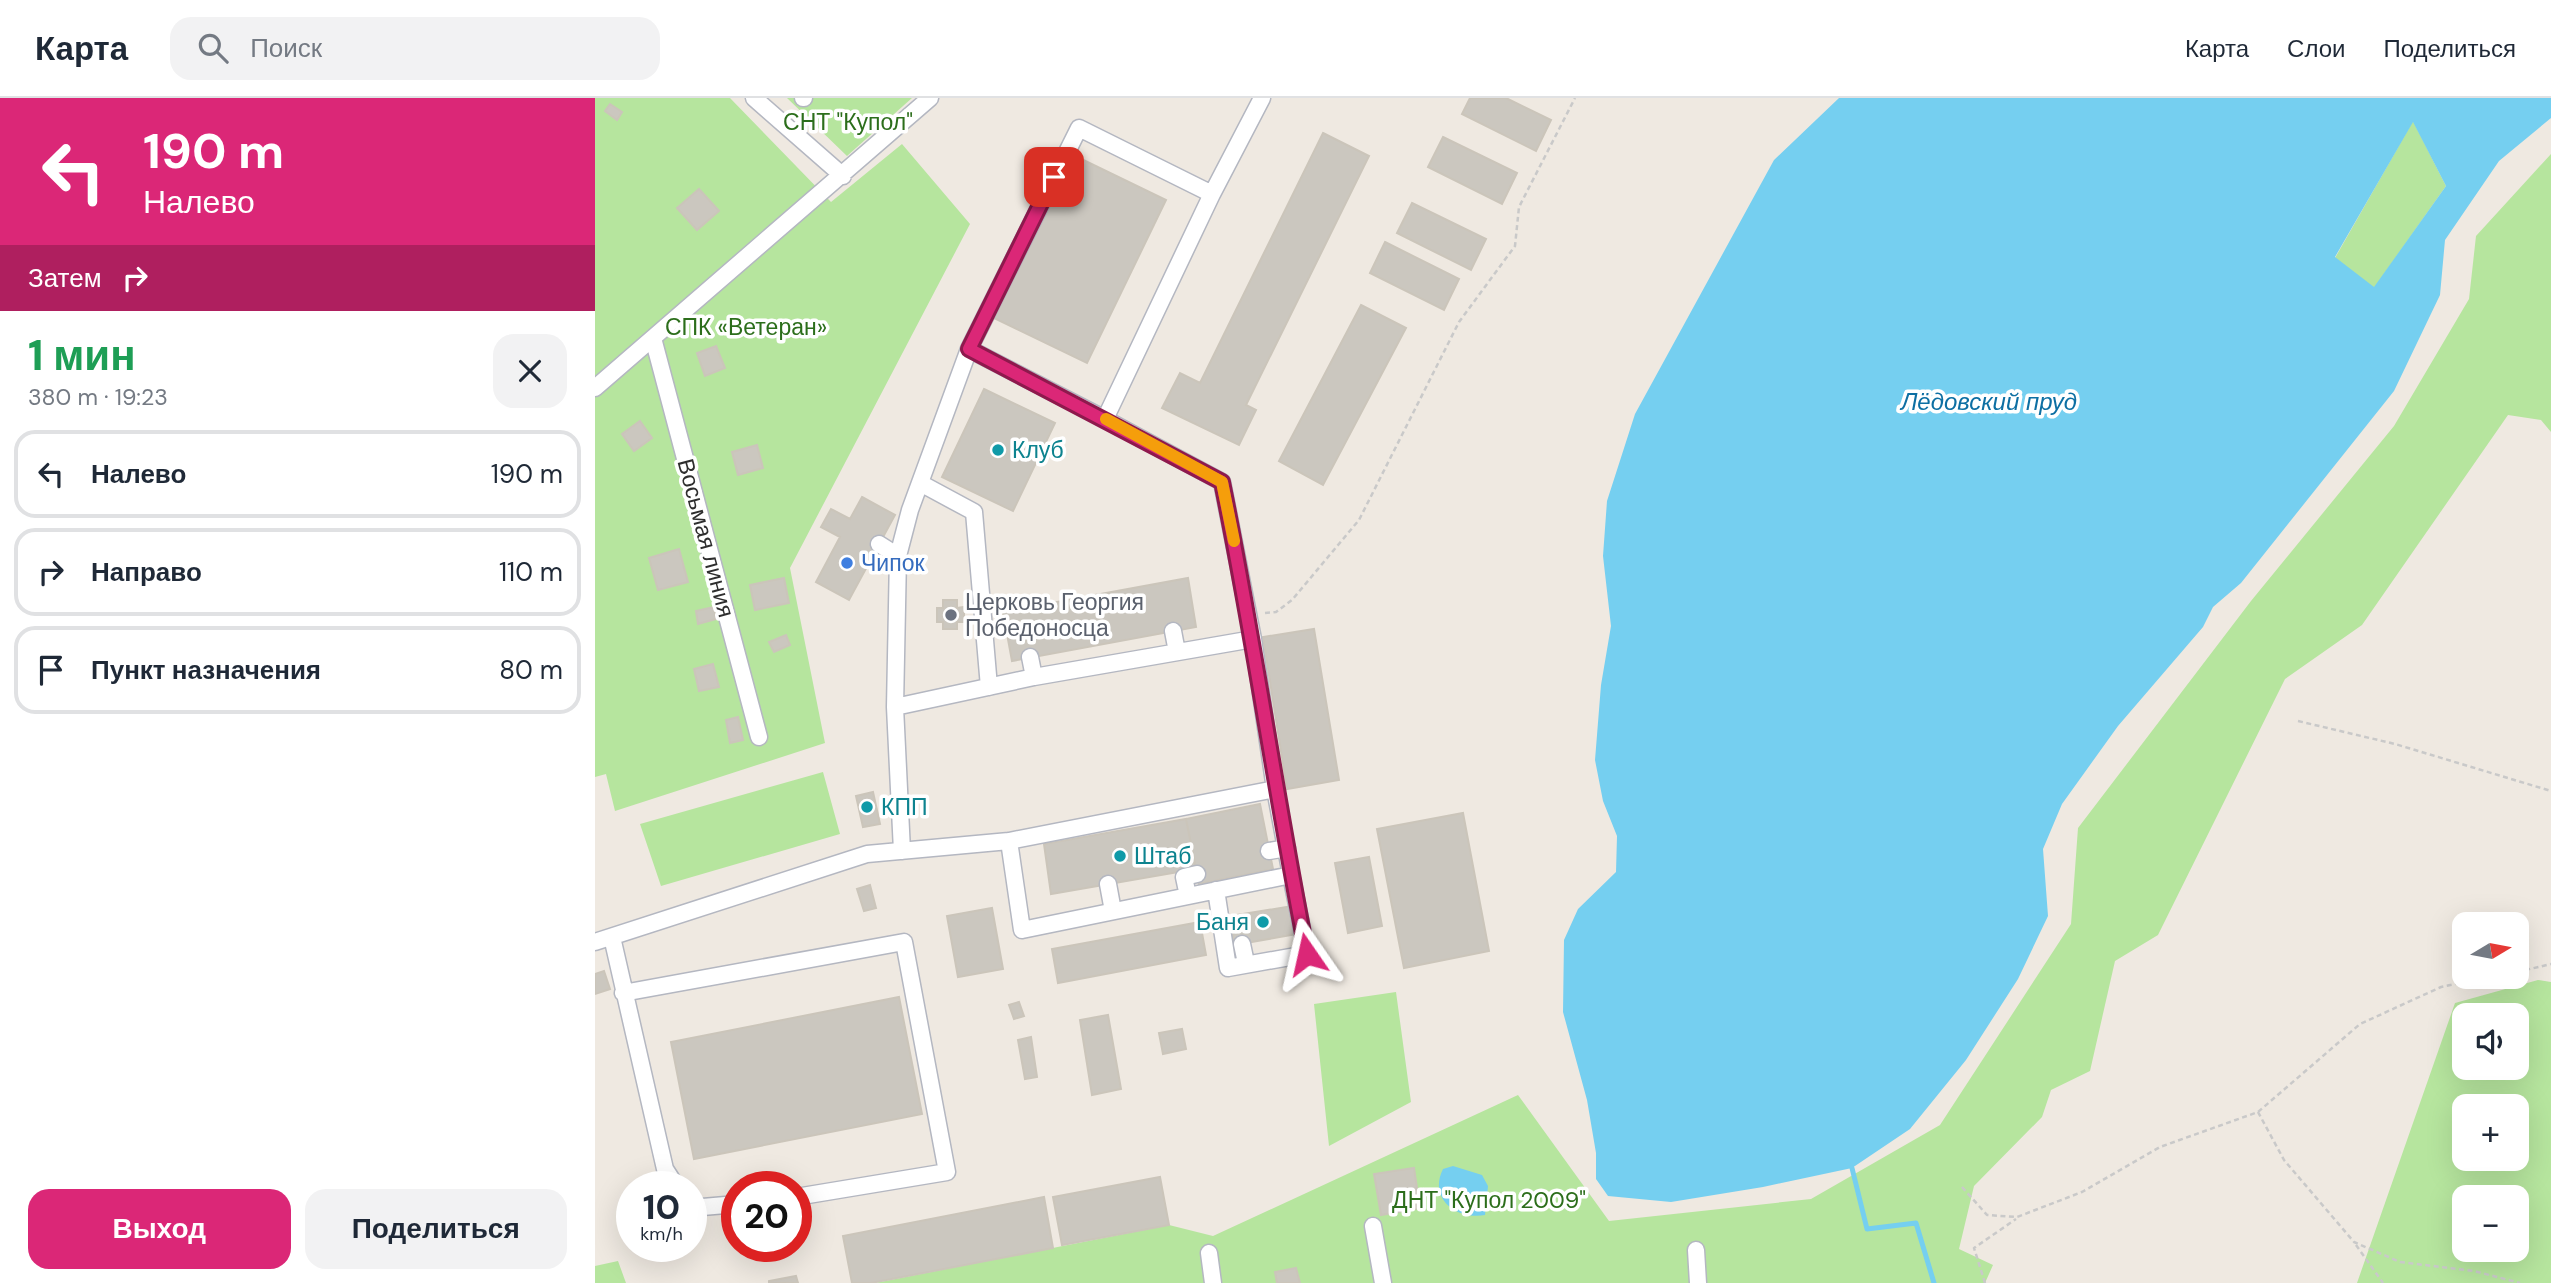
<!DOCTYPE html>
<html lang="ru">
<head>
<meta charset="utf-8">
<style>
	body { margin:0; font-family:"DM Sans",sans-serif; background:#f2f2f3; color:#1f2937; height:100vh; display:flex; flex-direction:column; font-size:26px; white-space:nowrap }
	* { box-sizing:border-box; margin:0 }
	p { font-size:23px; color:#747a83 }
	.icon { flex:none; width:38px; height:38px; fill:none; stroke:currentColor; stroke-width:2; stroke-linecap:round; stroke-linejoin:round }
	.map { position:relative; flex:1; overflow:hidden }
	.details { display:flex; flex-direction:column; background:#fff; width:595px }
	.details>* { flex:none }
	.top-card { background:#db2777; color:#fff; overflow:hidden }
	.needle { width:46px; rotate:80deg }
	.buttons { position:absolute; left:1857px; top:814px; display:grid; gap:14px }
	.buttons a { display:grid; place-items:center; width:77px; height:77px; border-radius:14px; background:#fff; box-shadow:0 7px 28px #0002; font-size:35px }
	.speed { position:absolute; left:21px; top:1073px; display:flex; gap:14px; font-size:35px; font-weight:700; text-align:center }
	.speed>* { display:grid; place-content:center; width:91px; height:91px; border-radius:50%; background:#fff; box-shadow:0 7px 28px #0002; line-height:1 }
	.speed small { font-size:18px; font-weight:400 }
	.speed .limit { border:10px solid #d22; background:#fff; color:#111 }
	.pin { position:absolute; display:grid; place-items:center; width:60px; height:60px; color:#fff; margin:-30px; border-radius:14px; box-shadow:0 4px 10px #0006 }
	.me { position:absolute; width:77px; margin:-38px; rotate:349deg; stroke-linejoin:round; filter:drop-shadow(0 0 5px #0008) }
	.turn { display:flex; align-items:center; gap:24px; height:147px; padding:0 28px; font-size:32px }
	.turn .icon { width:91px; height:91px; stroke-width:2.5 }
	.turn b { display:block; font-size:49px; line-height:60px }
	.then { display:flex; align-items:center; height:66px; padding:0 28px; background:#0003; gap:14px; font-size:26px }
	.round { display:grid; place-items:center; flex:none; width:74px; height:74px; border-radius:21px; background:#f2f2f3 }
	.overview { display:flex; align-items:center; justify-content:space-between; height:119px; padding:0 28px }
	h1 { font-size:42px; font-weight:800; line-height:52px; color:#1e9e55 }
	.action { display:flex; gap:14px; margin-top:auto; padding:14px 28px }
	.action a { flex:1; height:80px; border-radius:21px; background:#db2777; color:#fff; font-size:28px; font-weight:800; line-height:80px; text-align:center }
	.action a+a { background:#f2f2f3; color:#1f2937 }
	ul { padding:0; list-style:none }
	li { display:flex; align-items:center; gap:21px; height:88px; margin:0 14px 10px; padding:0 14px; border:4px solid #e0e1e3; border-radius:21px }
	li div { flex:1 }
	li b { display:block; font-size:26px }
	li em { font-style:normal }
	header { display:flex; align-items:center; gap:42px; box-sizing:border-box; height:98px; padding:0 35px; background:#fff; border-bottom:2px solid #e0e1e3 }
	header strong { font-size:33px }
	nav { display:flex; gap:38px; margin-inline-start:auto; font-size:24px }
	.search { width:490px; height:63px; background:#f2f2f3; display:flex; align-items:center; gap:18px; box-sizing:border-box; padding:0 24px; border-radius:21px; color:#747a83; font-size:26px }
	main { display:flex; flex:1; min-height:0 }
	.map>svg:first-child { display:block }
</style>
</head>
<body>
<header>
<strong>Карта</strong>
<div class="search"><svg class="icon" aria-label="search" viewBox="0 0 24 24"><circle cx="10" cy="10" r="6"/><path d="M15 15l6 6"/></svg>Поиск</div>
<nav><a>Карта</a><a>Слои</a><a>Поделиться</a></nav>
</header>
<main>
<section class="details">
<div class="top-card">
<div class="turn"><svg class="icon" aria-label="left" viewBox="0 0 24 24"><path d="M17 20v-9H6M10 6l-5 5 5 5"/></svg><div><b>190 m</b>Налево</div></div>
<div class="then">Затем<svg class="icon" aria-label="right" viewBox="0 0 24 24"><path d="M7 20v-9h11M14 6l5 5-5 5"/></svg></div>
</div>
<div class="overview"><div><h1>1 мин</h1><p>380 m · 19:23</p></div><a class="round"><svg class="icon" aria-label="close" viewBox="0 0 24 24"><path d="M6 6l12 12M18 6L6 18"/></svg></a></div>
<ul>
<li><svg class="icon" aria-label="left" viewBox="0 0 24 24"><path d="M17 20v-9H6M10 6l-5 5 5 5"/></svg><div><b>Налево</b></div><em>190 m</em></li>
<li><svg class="icon" aria-label="right" viewBox="0 0 24 24"><path d="M7 20v-9h11M14 6l5 5-5 5"/></svg><div><b>Направо</b></div><em>110 m</em></li>
<li><svg class="icon" aria-label="arrive" viewBox="0 0 24 24"><path d="M6 21V4h12l-3 4 3 4H6"/></svg><div><b>Пункт назначения</b></div><em>80 m</em></li>
</ul>
<div class="action"><a>Выход</a><a>Поделиться</a></div>
</section>
<div class="map">
<svg width="1956" height="1185" viewBox="0 0 1956 1185">
	<rect width="100%" height="100%" fill="#efe9e1"/>
	<!-- green -->
	<path fill="#b6e59e" fill-rule="evenodd" d="M0,0H135L236,104L307,46L375,126L195,470L230,645L20,713L11,676L0,679Z
		M192,0H317L252,58Z
		M1818,23L1851,88L1779,190L1740,160Z
		M1956,56V334L1946,322L1913,317L1767,527L1690,581L1563,837L1520,863L1495,973L1456,992L1447,1019L1379,1088L1364,1151L1398,1167L1390,1185H280L574,1127L618,1138L923,997L1014,1123L1216,1101L1345,1027L1476,826L1483,730L1656,503L1799,328L1874,201L1881,138Z
		M228,674L245,736L66,788L45,726Z
		M1943,882L1956,884V1185H1762L1860,905ZM1869,917H1922V970H1869ZM1869,1008H1922V1060H1869ZM1869,1099H1922V1152H1869Z
		M801,894L816,1004L734,1048L719,906Z
		M23,1163L31,1185H0V1168Z"/>
	<!-- water -->
	<path fill="#75cff0" fill-rule="evenodd" d="M1244,0H1956V20L1904,63L1850,142L1845,197L1799,293L1646,485L1618,509L1608,529L1523,628L1467,706L1448,751L1453,818L1423,881L1371,962L1315,1031L1257,1070L1168,1089L1076,1104L1013,1098L1001,1081V1055L992,1002L968,914L969,842L983,811L1021,774L1022,738L1008,703L1000,662L1006,587L1016,528L1008,458L1012,403L1040,316L1179,62ZM1818,24L1851,88L1779,189L1740,159Z
		M858,1068L887,1077L893,1088L890,1117C862,1122 833,1101 848,1071Z"/>
	<g fill="none" stroke-linecap="round" stroke-linejoin="round">
		<!-- stream -->
		<path stroke="#75cff0" stroke-width="5" d="M1257,1070L1272,1131L1321,1125L1339,1185"/>
	</g>
	<!-- building -->
	<path fill="#cbc7bf" stroke="#cbc5ba" stroke-width="2" d="M875,0H911L956,22L941,53L867,16Z
		M15,6L27,14L22,22L10,13Z
		M728,35L774,58L651,307L661,312L644,347L567,310L585,275L605,285Z
		M848,39L922,75L907,106L833,69Z
		M478,57L571,102L492,265L399,220Z
		M104,91L124,113L102,132L82,110Z
		M817,105L891,141L876,172L802,135Z
		M790,144L864,181L849,212L775,175Z
		M766,207L811,230L728,387L684,363Z
		M121,248L130,270L110,278L102,255Z
		M389,291L460,325L418,413L347,379Z
		M45,323L57,340L39,353L27,336Z
		M162,347L168,370L143,377L137,354Z
		M267,399L300,417L254,502L221,484L245,439L226,429L236,411L255,421Z
		M84,451L93,484L63,492L54,460Z
		M189,480L194,505L160,512L155,487Z
		M593,480L601,529L417,563L408,514Z
		M348,502H362V510L369,509V524H362V531H348V524H342V510H348Z
		M119,509L121,521L103,526L101,513Z
		M719,531L744,682L692,691L668,539Z
		M191,537L195,547L179,554L174,544Z
		M118,566L124,589L104,593L99,571Z
		M143,619L148,642L135,645L131,622Z
		M278,694L285,726L268,729L261,698Z
		M665,706L678,771L604,786L591,721Z
		M868,715L894,853L809,870L782,731Z
		M591,721L601,771L456,796L449,746Z
		M774,759L787,828L753,835L740,765Z
		M275,787L281,810L269,813L262,791Z
		M698,808L702,836L639,847L635,818Z
		M397,810L408,871L363,879L352,818Z
		M605,824L611,857L463,885L457,851Z
		M9,873L15,891L0,896V876Z
		M304,899L327,1016L99,1061L76,944Z
		M424,904L429,918L419,921L414,907Z
		M513,917L526,991L497,997L485,922Z
		M587,931L591,951L568,956L564,935Z
		M436,939L442,979L430,981L423,942Z
		M819,1070L825,1110L786,1117L779,1076Z
		M565,1079L574,1127L467,1147L458,1099Z
		M449,1099L458,1150L276,1185H257L248,1138Z
		M701,1170L705,1185H682L680,1174Z
		M201,1178L203,1185H174V1183Z"/>
	<g fill="none" stroke-linecap="round" stroke-linejoin="round">
		<defs>
			<path id="minor" d="M159,0L248,78
				M208,0H209
				M58,240L164,639
				M374,251L484,30L617,96
				M0,290L335,0
				M510,321L374,251L315,412L303,458L300,609L439,579L658,541
				M327,386L379,414L394,589
				M284,446L303,458
				M578,533L582,554
				M435,559L439,579
				M300,609L307,753
				M414,743L427,832L696,777L680,691
				M674,753L692,750
				M513,786L518,813
				M621,792L633,870L712,856L696,777
				M593,798L589,779L602,776
				M17,839L70,1071L81,1088
				M0,844L272,756L414,743L680,691L658,541L627,384L510,321L617,96L667,0
				M647,846L651,865
				M28,895L309,844L352,1074L201,1099
				M96,1110L142,1106
				M778,1128L788,1185
				M1101,1152L1103,1185
				M614,1155L618,1185"/>
		</defs>
		<!-- minor casing -->
		<use href="#minor" stroke="#b4b7c1" stroke-width="19"/>
		<!-- path -->
		<path stroke="#c9c9c9" stroke-width="2.5" stroke-dasharray="5 3.5" stroke-linecap="butt" d="M670,515L681,514L697,502L764,422L864,224L920,148L924,109L980,0
			M1703,623L1800,646L1956,693
			M1922,874L1956,866
			M1663,1014L1689,1062L1759,1144L1805,1164L1879,1173L1925,1185
			M1367,1089L1392,1117L1422,1119L1487,1094L1565,1049L1663,1014L1765,926L1846,889L1898,878
			M1761,1147L1788,1185
			M1390,1185L1379,1150L1421,1121"/>
		<!-- minor -->
		<use href="#minor" stroke="#fff" stroke-width="16"/>
	</g>
	<g fill="none" stroke-linecap="round" stroke-linejoin="round">
		<defs>
			<path id="route" d="M459,79L374,251L627,384C659,541 681,699 712,856"/>
		</defs>
		<!-- route casing -->
		<use href="#route" stroke="#8e194d" stroke-width="18"/>
		<!-- route -->
		<use href="#route" stroke="#db2777" stroke-width="12"/>
		<!-- slow -->
		<path stroke="#f59e0b" stroke-width="12" d="M511,321L627,384L639,443"/>
	</g>
	<!-- markers -->
	<g fill="#0f9aa8" stroke="#fff" stroke-width="2.5">
		<circle cx="403" cy="352" r="7"/>
		<circle cx="272" cy="709" r="7"/>
		<circle cx="525" cy="758" r="7"/>
		<circle cx="668" cy="824" r="7"/>
	</g>
	<circle fill="#3f7fe0" stroke="#fff" stroke-width="2.5" cx="252" cy="465" r="7"/>
	<circle fill="#6b7280" stroke="#fff" stroke-width="2.5" cx="356" cy="517" r="7"/>
	<g text-anchor="middle" dominant-baseline="central" stroke-width="7" stroke-linejoin="round" paint-order="stroke">
		<!-- park labels -->
		<g font-size="23" fill="#2c6e1b" stroke="#fff">
			<text x="253" y="24">СНТ "Купол"</text>
			<text x="151" y="229">СПК «Ветеран»</text>
			<text x="894" y="1102">ДНТ "Купол 2009"</text>
		</g>
		<!-- culture labels -->
		<g font-size="23" fill="#0d838f" stroke="#fff" text-anchor="start">
			<text x="417" y="352">Клуб</text>
			<text x="286" y="709">КПП</text>
			<text x="539" y="758">Штаб</text>
			<text x="654" y="824" text-anchor="end">Баня</text>
		</g>
		<!-- street labels -->
		<g font-size="23" fill="#2e2e2e" stroke="#fff">
			<text transform="translate(111 440) rotate(75)">Восьмая линия</text>
		</g>
		<!-- shop labels -->
		<g font-size="23" fill="#366cbe" stroke="#fff" text-anchor="start">
			<text x="266" y="465">Чипок</text>
		</g>
		<!-- worship labels -->
		<g font-size="23" fill="#5b616d" stroke="#fff" text-anchor="start">
			<text x="370" y="504">Церковь Георгия<tspan x="370" dy="26">Победоносца</tspan></text>
		</g>
		<!-- water labels -->
		<g font-size="24" font-style="italic" fill="#0d6fa3" stroke="#fff">
			<text x="1394" y="303">Лёдовский пруд</text>
		</g>
	</g>
</svg>
<div class="buttons">
<a><svg class="needle" viewBox="-14 -14 28 28"><path d="M0-13l5 13h-10z" fill="#e53935"/><path d="M0 13l5-13h-10z" fill="#747a83"/></svg></a>
<a><svg class="icon" aria-label="sound" viewBox="0 0 24 24"><path d="M4 9h4l5-4v14l-5-4H4zM17 9q2 3 0 6"/></svg></a>
<a>+</a>
<a>−</a>
</div>
<div class="speed"><div>10<small>km/h</small></div><div class="limit">20</div></div>
<div class="pin" style="left:459px;top:79px;background:#d93025"><svg class="icon" aria-label="arrive" viewBox="0 0 24 24"><path d="M6 21V4h12l-3 4 3 4H6"/></svg></div>
<svg class="me" style="left:712px;top:856px" viewBox="-20 -20 40 40"><path d="M0-17L14 15 0 8-14 15z" fill="#db2777" stroke="#fff" stroke-width="4"/></svg>
</div>
</main>
</body>
</html>
